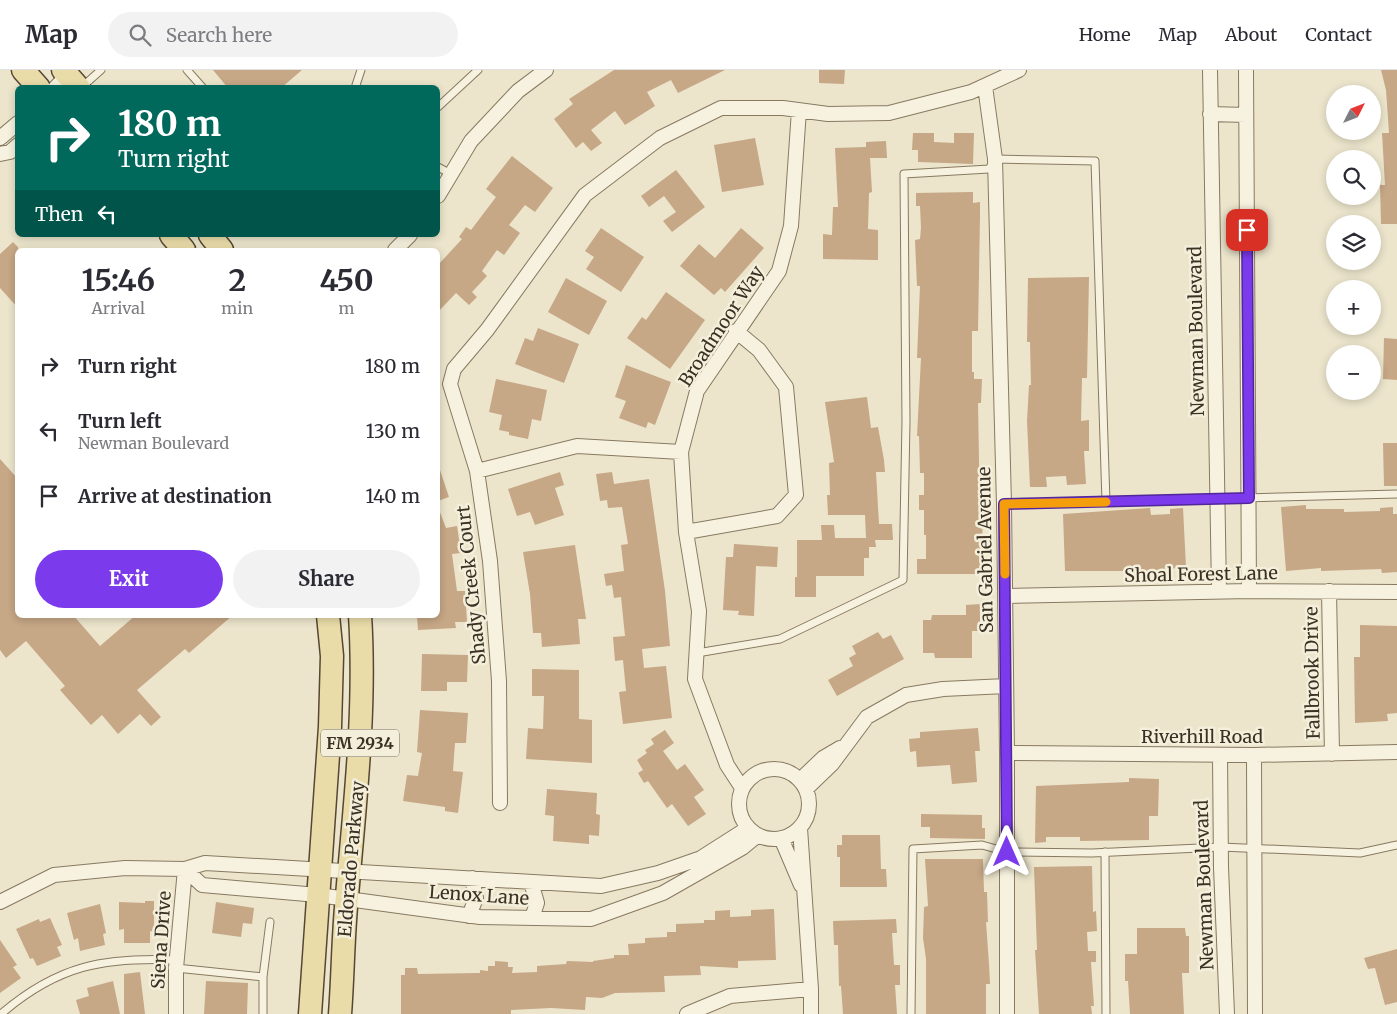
<!DOCTYPE html>
<html lang="en">
<head>
<meta charset="utf-8">
<style>
	body { margin:0; font-family:Merriweather,serif; background:#f2f2f3; color:#2b2b33; height:100vh; display:flex; flex-direction:column; font-size:19px; white-space:nowrap }
	* { box-sizing:border-box; margin:0 }
	p { font-size:16px; color:#7c7c81 }
	.icon { flex:none; width:28px; height:28px; fill:none; stroke:currentColor; stroke-width:2; stroke-linecap:round; stroke-linejoin:round }
	.map { position:relative; flex:1; overflow:hidden }
	.panel { position:absolute; left:15px; top:178px; width:425px; height:370px; display:flex; flex-direction:column; background:#fff; border-radius:8px; box-shadow:0 2px 8px #0003 }
	.panel>* { flex:none }
	.guide { position:absolute; left:15px; top:15px; width:425px; height:152px; border-radius:8px; box-shadow:0 2px 8px #0003; background:#00695c; color:#fff; overflow:hidden }
	.needle { width:32px; rotate:48deg }
	.controls { position:absolute; left:1326px; top:15px; display:grid; gap:10px }
	.controls a { display:grid; place-items:center; width:55px; height:55px; border-radius:50%; background:#fff; box-shadow:0 2px 8px #0003; font-size:25px }
	.pin { position:absolute; display:grid; place-items:center; width:42px; height:42px; color:#fff; margin:-21px; border-radius:10px; box-shadow:0 2px 8px #0006 }
	.me { position:absolute; width:55px; margin:-28px; rotate:0deg; stroke-linejoin:round; filter:drop-shadow(0 0 4px #0008) }
	.turn { display:flex; align-items:center; gap:18px; height:105px; padding:0 20px; font-size:22px }
	.turn .icon { width:65px; height:65px; stroke-width:2.5 }
	.turn b { display:block; font-size:35px; line-height:42px }
	.then { display:flex; align-items:center; height:48px; padding:0 20px; background:#0003; gap:10px; font-size:19px }
	.eta { display:flex; justify-content:space-evenly; align-items:center; height:85px; text-align:center }
	.eta b { font-size:30px; font-weight:700; line-height:35px }
	.cta { display:flex; gap:10px; margin-top:auto; padding:10px 20px }
	.cta a { flex:1; height:58px; border-radius:30px; background:#7c3aed; color:#fff; font-size:20px; font-weight:700; line-height:58px; text-align:center }
	.cta a+a { background:#f2f2f3; color:#2b2b33 }
	ul { padding:0; list-style:none }
	li { display:flex; align-items:center; gap:15px; height:65px; padding:0 20px }
	li div { flex:1 }
	li b { display:block; font-size:19px }
	li em { font-style:normal }
	header { display:flex; align-items:center; gap:30px; box-sizing:border-box; height:70px; padding:0 25px; background:#fff; border-bottom:1px solid #e1e1e2 }
	header strong { font-size:24px }
	nav { display:flex; gap:28px; margin-inline-start:auto; font-size:18px }
	.search { width:350px; height:45px; background:#f2f2f3; display:flex; align-items:center; gap:12px; box-sizing:border-box; padding:0 18px; border-radius:28px; color:#7c7c81; font-size:19px }
	.map>svg:first-child { display:block }
</style>
</head>
<body>
<header>
<strong>Map</strong>
<div class="search"><svg class="icon" aria-label="search" viewBox="0 0 24 24"><circle cx="10" cy="10" r="6"/><path d="M15 15l6 6"/></svg>Search here</div>
<nav><a>Home</a><a>Map</a><a>About</a><a>Contact</a></nav>
</header>
<div class="map">
<svg width="1397" height="944" viewBox="0 0 1397 944">
	<rect width="100%" height="100%" fill="#ece5cc"/>
	<!-- building -->
	<path fill="#c6a786" d="M213,0H302L281,18H228Z
		M614,0H725L678,23L671,10L647,22L655,36L625,55L615,41L591,60L602,73L591,81L583,72L576,78L554,49L573,34L569,29Z
		M819,0H845L844,14L819,13Z
		M1381,0H1397V154H1381L1380,115H1385L1382,63H1389L1386,20Z
		M913,63H934V72L954,73V63H974L973,94L918,92V80H912Z
		M755,68L764,115L722,122L714,75Z
		M886,71L887,88H870L872,122L869,123L868,159L878,160V190L823,189V164L832,165L833,137H838L835,78L866,77V72Z
		M512,86L553,118L535,142L525,135L509,155L520,163L504,185L497,180L482,201L487,206L472,222L477,227L469,235L456,223L438,242V195L462,169L459,167L466,157L471,160L496,127L486,119Z
		M676,100L705,137L672,162L663,151L676,142L664,126L649,137L641,126Z
		M973,122V133L980,132V146L978,261H972V302H974V309H982L981,333H978L980,446H983L981,504H917V489H926V465H924V440H919V425H924V403H920L919,366H917L921,288H917L920,216H917L915,170L920,169L921,158L920,136H916V123Z
		M601,158L644,187L621,222L586,199L594,187L585,181Z
		M741,158L764,178L725,222L721,218L714,225L680,196L699,174L715,188Z
		M13,172L18,177V238L0,218V184Z
		M1089,207L1087,308H1082L1081,351L1089,350V381H1084L1086,414L1067,415L1066,406L1046,407L1047,417H1030L1027,351L1029,315H1031L1030,272H1027L1028,208Z
		M566,208L607,231L589,265L548,242Z
		M666,222L705,250L670,299L627,268L642,247L646,250Z
		M538,258L579,274L564,313L515,294L525,268L533,271Z
		M1384,268L1397,269V310L1383,309Z
		M626,295L671,312L655,355L648,352L646,358L619,348L626,331L615,327Z
		M496,309L547,320L541,351L532,349L528,369L509,365V362L499,360L502,345L489,342Z
		M867,327L871,358L878,357L884,390L885,402H876L879,454H892L893,470H875L876,477H869V488H864V506H816V527H795V507H797V470H822L821,455H834L835,468H866L865,445H828L827,425H830L829,393L834,392L825,332Z
		M1383,373H1397V416H1384Z
		M0,389L18,409V545H73L100,576L136,545H233L189,583L185,579L137,620L161,647L151,656L140,644L118,664L102,645L91,655L60,620L65,616L26,571L6,588L0,580Z
		M439,397L449,427L438,431V398Z
		M560,402L564,415L555,418L564,445L535,455L530,442L517,446L508,419Z
		M612,402L614,414L649,409L665,521L670,576L642,579L644,598L666,596L672,648L623,654L619,622L626,621L623,590L615,591L613,567L625,566L621,527L614,528L612,515L606,516L604,504L624,501L621,475L628,474L622,437L608,438L607,430L600,431L596,404Z
		M1306,435V439H1344V442L1380,441V438L1393,437V444H1397V502L1382,503L1381,499L1321,501V498L1286,501L1281,437Z
		M438,437L446,458L457,456L461,483L452,484L457,521H465L467,552H455L456,558L418,560L417,545H438Z
		M1150,438L1151,445L1170,444V439L1183,438L1186,497L1133,503V501H1065L1063,444Z
		M734,474L778,477L777,497L756,496L754,546L738,545L739,541L723,540L726,487H733Z
		M575,475L586,549H578L580,574L542,577L541,563H533L530,524L523,482Z
		M980,534V561H972V588H935L934,583H923V550H931L932,545H966V535Z
		M1360,555L1397,556V643L1387,644L1388,651L1355,653L1354,587H1360Z
		M878,562L883,569L891,565L904,589L837,626L828,610L853,596L849,588L856,584L852,576Z
		M422,584L468,585L467,612H447V621H421Z
		M532,599L579,600V649L592,650V693L526,689L528,658L543,659L544,626H532Z
		M420,640L468,643L466,673H455L453,701L463,702L458,743L445,741V737L403,731L407,705L418,706L422,683L417,682Z
		M978,658L980,681H975L977,712L952,714L950,695L917,697L916,681L910,682L909,669L920,668V662Z
		M665,660L674,673L663,681L677,700L685,694L704,720L694,727L706,744L688,756L672,734L667,738L648,711L644,713L638,703L643,700L637,690L647,683L645,680L654,674L651,669Z
		M1129,708L1159,709L1158,746H1149V770L1080,771V767H1046V772L1035,773L1036,716L1129,712Z
		M547,719L597,723L596,744L600,745L599,766L589,765V774L553,771L554,746L545,745Z
		M921,744L982,745V758H985V769L930,768V757H921Z
		M842,765H880L881,799H886L887,817H840V787H837V775H842Z
		M925,789H983L984,822H987L988,852H986L989,894L990,914H986V944H926V889L923,868L924,837L928,836Z
		M1092,796L1093,842L1096,841L1097,861L1087,862L1088,881H1096V892H1091L1094,936H1091L1092,944H1039L1035,880H1037L1034,797Z
		M145,831H154V862L150,861V873H124V859L119,860V832L145,833Z
		M216,832L254,838L252,854L243,853L241,867L212,863Z
		M100,834L106,863L103,864L105,875L80,881L78,868L74,870L67,843Z
		M774,839L776,890L738,891V898L700,896L701,905L664,906L665,922L615,923L602,928L586,927L585,940L551,938L511,940V944H401V905H405V898H417L418,904L480,903V900L488,901V896H495V891L508,892V897H513L512,903L537,902V896L566,894L567,891L593,892V891L614,888V885H629L628,874L645,873V868L667,867V862H676V854L704,853V850H715V841L730,840V847L751,846V840Z
		M50,848L62,875L57,877L61,886L37,896L33,888L30,889L16,859L39,849L40,852Z
		M896,849L897,863H892L894,895H900V915H895L897,944H843L841,916H839L838,875H834L833,851Z
		M1137,858H1185L1186,866H1189V903H1182L1184,944H1130L1128,911H1125V884H1137Z
		M0,870L17,895L13,897L21,908L0,923Z
		M1397,879V932L1385,935L1375,898L1368,899L1364,888Z
		M140,902L145,944H124V904Z
		M113,911L120,944H80L76,930L89,926L87,918Z
		M206,911L248,913L247,944H204Z"/>
	<g fill="none" stroke-linecap="round" stroke-linejoin="round">
		<defs>
			<path id="lane" d="M187,0L203,18
				M82,17L101,0
				M358,18L356,15L361,0
				M438,37L478,0
				M438,97L451,104
				M1004,434L1397,424
				M697,583L780,569L903,510L906,351L904,104L989,99L995,89L1095,91L1106,432
				M1105,782L1106,944
				M176,898L263,907
				M1,944C58,895 104,887 177,890
				M263,944V907L270,852
				M911,944L913,779L982,775L1007,782L1092,783L1221,777L1360,783L1397,775"/>
			<path id="street" d="M1210,0L1219,521
				M1246,0L1249,521
				M985,16L995,89L1004,434L1007,683V944
				M55,18L68,5
				M1210,44L1246,45
				M0,68L18,53
				M0,84L10,82L18,75
				M438,126L471,71L518,21L546,0
				M395,180L410,165
				M477,401L577,376L681,382
				M686,462L777,446L796,425L786,317L759,280L736,261
				M1329,521L1332,684
				M1005,526L1249,521L1397,522
				M1007,683L1254,685L1397,682
				M1220,685L1221,797L1227,944
				M1254,685L1255,944
				M739 734a35 35 0 1 1 70 0a35 35 0 1 1-70 0Z
				M800,710L823,688L840,678
				M742,718L727,695L695,609L699,541L686,462L681,382L697,321L779,201L791,156L799,40
				M806,719L832,694L867,647L906,625L943,619L1006,616
				M500,733L499,611L490,491L477,401L450,314L454,299L487,260L585,125L660,68L721,38H783L828,44L889,43L971,22L1019,0
				M800,758L811,919V944
				M781,768L801,815
				M185,799L202,815L318,825L480,847L591,849L663,823L742,778L758,765
				M531,812L537,833L532,848
				M0,832L54,805L125,798L185,799L205,793L601,816L658,803L701,788L748,758
				M469,846L476,828L472,808
				M176,944V898L185,799
				M687,944L730,926L811,919"/>
			<path id="primary" d="M23,0L39,18
				M63,0L79,18
				M171,165L184,180
				M210,165L222,180
				M310,944L330,657L332,586L328,545
				M340,944C343,905 343,865 347,826C355,732 366,639 360,545"/>
		</defs>
		<!-- lane casing -->
		<use href="#lane" stroke="#887961" stroke-width="9"/>
		<!-- street casing -->
		<use href="#street" stroke="#887961" stroke-width="16"/>
		<!-- primary casing -->
		<use href="#primary" stroke="#564734" stroke-width="25"/>
		<!-- lane -->
		<use href="#lane" stroke="#f7f2df" stroke-width="7"/>
		<!-- street -->
		<use href="#street" stroke="#f7f2df" stroke-width="14"/>
		<!-- primary -->
		<use href="#primary" stroke="#eadca9" stroke-width="22"/>
	</g>
	<g fill="none" stroke-linecap="round" stroke-linejoin="round">
		<defs>
			<path id="route" d="M1007,782L1004,434L1249,428L1247,160"/>
		</defs>
		<!-- route casing -->
		<use href="#route" stroke="#51269a" stroke-width="12"/>
		<!-- route -->
		<use href="#route" stroke="#7c3aed" stroke-width="9"/>
		<!-- slow -->
		<path stroke="#f59e0b" stroke-width="9" d="M1005,504L1004,434L1106,432"/>
	</g>
	<g text-anchor="middle" dominant-baseline="central" stroke-width="5" stroke-linejoin="round" paint-order="stroke">
		<!-- shield labels -->
		<rect fill="#f4efdb" stroke="#72695a" stroke-width="1" x="321" y="659.5" width="78" height="27" rx="4"/>
		<g font-size="16" font-weight="bold" fill="#3a3023">
			<text x="360" y="673">FM 2934</text>
		</g>
		<!-- street labels -->
		<g font-size="18" fill="#3a3023" stroke="#f4efdb">
			<text transform="translate(721 256) rotate(-57)">Broadmoor Way</text>
			<text transform="translate(1196 261) rotate(-91)">Newman Boulevard</text>
			<text transform="translate(985 480) rotate(-91)">San Gabriel Avenue</text>
			<text transform="translate(1201 504) rotate(-1)">Shoal Forest Lane</text>
			<text transform="translate(471 515) rotate(-96)">Shady Creek Court</text>
			<text transform="translate(1312 603) rotate(-91)">Fallbrook Drive</text>
			<text x="1202" y="666">Riverhill Road</text>
			<text transform="translate(351 789) rotate(-85)">Eldorado Parkway</text>
			<text transform="translate(1204 815) rotate(-92)">Newman Boulevard</text>
			<text transform="translate(479 825) rotate(4)">Lenox Lane</text>
			<text transform="translate(161 870) rotate(-86)">Siena Drive</text>
		</g>
	</g>
</svg>
<div class="controls">
<a><svg class="needle" viewBox="-14 -14 28 28"><path d="M0-13l5 13h-10z" fill="#e53935"/><path d="M0 13l5-13h-10z" fill="#7c7c81"/></svg></a>
<a><svg class="icon" aria-label="search" viewBox="0 0 24 24"><circle cx="10" cy="10" r="6"/><path d="M15 15l6 6"/></svg></a>
<a><svg class="icon" aria-label="layers" viewBox="0 0 24 24"><path d="M12 4l9 5-9 5-9-5zM3 14l9 5 9-5"/></svg></a>
<a>+</a>
<a>−</a>
</div>
<div class="pin" style="left:1247px;top:160px;background:#d93025"><svg class="icon" aria-label="arrive" viewBox="0 0 24 24"><path d="M6 21V4h12l-3 4 3 4H6"/></svg></div>
<svg class="me" style="left:1007px;top:782px" viewBox="-20 -20 40 40"><path d="M0-17L14 15 0 8-14 15z" fill="#7c3aed" stroke="#fff" stroke-width="4"/></svg>
<div class="guide">
<div class="turn"><svg class="icon" aria-label="right" viewBox="0 0 24 24"><path d="M7 20v-9h11M14 6l5 5-5 5"/></svg><div><b>180 m</b>Turn right</div></div>
<div class="then">Then<svg class="icon" aria-label="left" viewBox="0 0 24 24"><path d="M17 20v-9H6M10 6l-5 5 5 5"/></svg></div>
</div>
<section class="panel">
<div class="eta">
<div><b>15:46</b><p>Arrival</p></div>
<div><b>2</b><p>min</p></div>
<div><b>450</b><p>m</p></div>
</div>
<ul>
<li><svg class="icon" aria-label="right" viewBox="0 0 24 24"><path d="M7 20v-9h11M14 6l5 5-5 5"/></svg><div><b>Turn right</b></div><em>180 m</em></li>
<li><svg class="icon" aria-label="left" viewBox="0 0 24 24"><path d="M17 20v-9H6M10 6l-5 5 5 5"/></svg><div><b>Turn left</b><p>Newman Boulevard</p></div><em>130 m</em></li>
<li><svg class="icon" aria-label="arrive" viewBox="0 0 24 24"><path d="M6 21V4h12l-3 4 3 4H6"/></svg><div><b>Arrive at destination</b></div><em>140 m</em></li>
</ul>
<div class="cta"><a>Exit</a><a>Share</a></div>
</section>
</div>
</body>
</html>
